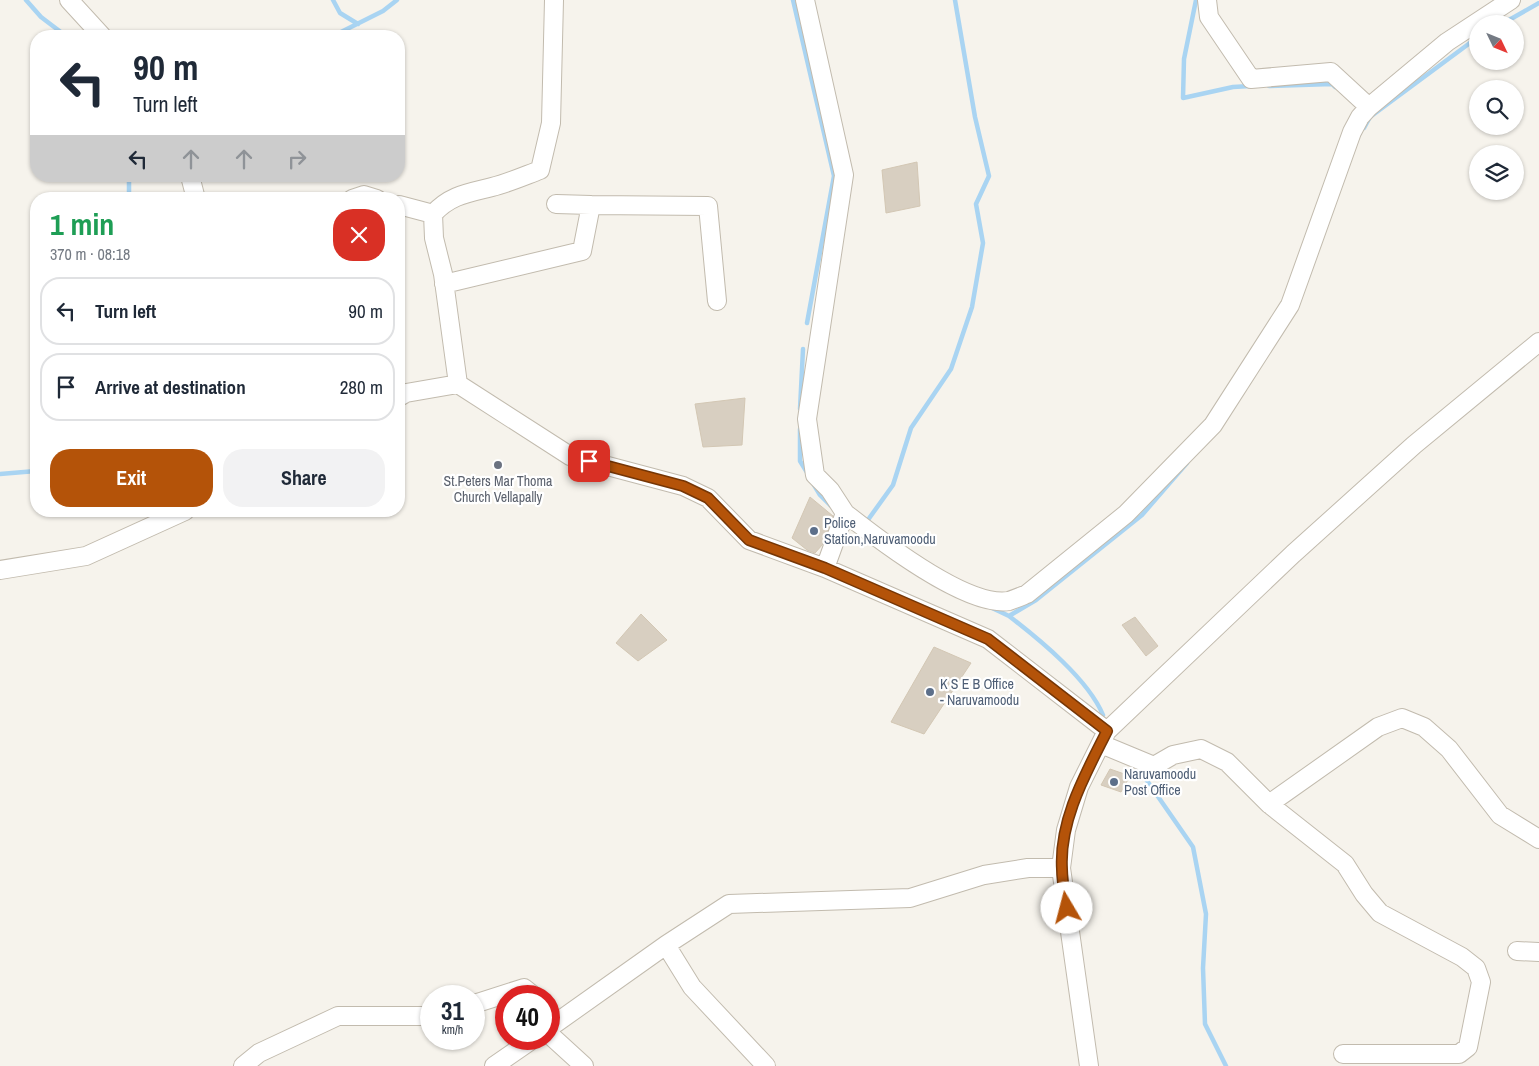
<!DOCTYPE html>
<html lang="en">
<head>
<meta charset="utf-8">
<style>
	body { margin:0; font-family:"Archivo Narrow",sans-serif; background:#f2f2f3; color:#1f2937; height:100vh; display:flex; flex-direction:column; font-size:19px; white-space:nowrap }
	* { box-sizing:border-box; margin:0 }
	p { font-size:16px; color:#747a83 }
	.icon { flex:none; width:28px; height:28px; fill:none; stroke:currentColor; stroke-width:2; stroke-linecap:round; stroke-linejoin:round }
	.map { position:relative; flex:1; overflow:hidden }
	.sheet { position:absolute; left:30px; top:192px; width:375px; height:325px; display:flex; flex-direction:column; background:#fff; border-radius:20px; box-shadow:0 1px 4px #0004 }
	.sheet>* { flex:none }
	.top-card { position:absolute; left:30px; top:30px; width:375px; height:152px; border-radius:20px; box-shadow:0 1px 4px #0004; background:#fff; color:#1f2937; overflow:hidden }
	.needle { width:32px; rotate:133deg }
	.tools { position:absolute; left:1469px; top:15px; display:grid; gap:10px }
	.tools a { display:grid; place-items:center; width:55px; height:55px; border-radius:50%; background:#fff; box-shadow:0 1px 4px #0004; font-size:25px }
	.speed { position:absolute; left:420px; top:985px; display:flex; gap:10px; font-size:25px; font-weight:700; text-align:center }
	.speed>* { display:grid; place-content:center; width:65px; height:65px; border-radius:50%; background:#fff; box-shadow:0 1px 4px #0004; line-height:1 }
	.speed small { font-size:12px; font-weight:400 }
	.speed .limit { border:8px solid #d22; background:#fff; color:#111 }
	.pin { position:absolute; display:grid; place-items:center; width:42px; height:42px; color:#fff; margin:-21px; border-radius:10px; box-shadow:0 2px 8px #0006 }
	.me { position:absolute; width:55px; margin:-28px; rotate:352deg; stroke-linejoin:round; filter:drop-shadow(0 0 4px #0008) }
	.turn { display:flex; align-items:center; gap:18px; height:105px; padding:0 20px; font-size:22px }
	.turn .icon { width:65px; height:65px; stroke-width:2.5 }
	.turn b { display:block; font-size:35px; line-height:42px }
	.lanes { display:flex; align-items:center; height:48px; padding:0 20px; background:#0003; justify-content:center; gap:25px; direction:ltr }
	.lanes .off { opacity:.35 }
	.round { display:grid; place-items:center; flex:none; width:52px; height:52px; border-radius:20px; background:#f2f2f3 }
	.summary { display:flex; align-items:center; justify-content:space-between; height:85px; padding:0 20px }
	h1 { font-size:30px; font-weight:800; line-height:38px; color:#1e9e55 }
	.action { display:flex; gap:10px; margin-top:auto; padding:10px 20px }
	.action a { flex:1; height:58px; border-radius:20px; background:#b45309; color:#fff; font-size:20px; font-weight:800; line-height:58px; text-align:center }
	.action a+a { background:#f2f2f3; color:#1f2937 }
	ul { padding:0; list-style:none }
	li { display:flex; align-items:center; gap:15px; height:68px; margin:0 10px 8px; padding:0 10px; border:2px solid #e0e1e3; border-radius:20px }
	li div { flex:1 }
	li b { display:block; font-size:19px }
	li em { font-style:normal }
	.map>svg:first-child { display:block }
</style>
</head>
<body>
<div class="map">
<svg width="1539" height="1066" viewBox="0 0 1539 1066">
	<rect width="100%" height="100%" fill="#f6f3ec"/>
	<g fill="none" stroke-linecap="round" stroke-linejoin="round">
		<!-- stream -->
		<path stroke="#a9d4f2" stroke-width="4.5" d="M26,0L41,17L66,36
			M333,0L340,13L358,24
			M793,0L834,176L807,323
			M1196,0L1184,59L1183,98L1233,87L1251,86
			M1502,24L1539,3
			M333,36L383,11L397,0
			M1269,86L1332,84L1335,87
			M1364,128L1370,117L1478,37
			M129,176V199
			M800,409L803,349
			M800,429V461L808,474
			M0,474L36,471
			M814,485L820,495L831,506
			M865,524L893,485L911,428L951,369L972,307L983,243L976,204L989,176L975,117L955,0
			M990,607L1009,616L1036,600L1142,515L1187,463
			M1009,616C1040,640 1088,679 1103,715
			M1143,775L1193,847L1206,914L1203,968L1205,1024L1226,1066"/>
	</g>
	<!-- building -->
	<path fill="#d8cfc1" stroke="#d3c7b4" d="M917,162L920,206L886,213L882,170Z
		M745,398L742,445L703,447L695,404Z
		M810,497L833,516L823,544L815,553L807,550L792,538Z
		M641,614L667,640L638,661L616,643Z
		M1135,617L1158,646L1146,656L1122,625Z
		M934,647L971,663L924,734L891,722Z
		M1110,769L1130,776L1121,792L1101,785Z"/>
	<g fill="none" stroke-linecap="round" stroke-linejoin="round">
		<defs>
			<path id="minor" d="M69,0L102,36
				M805,0L844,175L807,419L815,475L830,490L845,513L825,568
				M1369,107L1447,42L1511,0
				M190,176L196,199
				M352,199L364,195L377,199
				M556,204L591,205
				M399,205L433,214
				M444,284L582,251L591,205L708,206L717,301
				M458,384L443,274L434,238L433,214C450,195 468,193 492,187C508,183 524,176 540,170L551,123L554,0
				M399,397L406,393L458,384L570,456L683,486L708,498L749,540L825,568L988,639L1107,731
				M845,513C878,539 967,608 1009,601C1015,599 1022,596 1027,594L1126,514L1213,425L1290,305L1352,132L1360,117L1369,107L1331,72L1251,79L1209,17L1207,0
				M0,570L86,556L185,511
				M1101,744L1154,766L1173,755L1201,749L1227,762L1269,804L1345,864L1364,894L1380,913L1462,957L1476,968L1481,982L1468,1047L1459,1054H1343
				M1269,804L1378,727L1402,718L1424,727L1449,749L1500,815L1539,839
				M1517,951L1539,952
				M474,1004L524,988L534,996
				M549,1028L666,945
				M549,1034L584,1066
				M243,1066L259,1053L338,1016H431
				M494,1066L533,1039
				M766,1066L692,987L666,945L729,904L910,898L984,875L1028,868H1061
				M1089,1066L1061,868L1066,830L1079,787L1107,731L1293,554L1414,445L1539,342"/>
		</defs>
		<!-- minor casing -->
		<use href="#minor" stroke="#c2bbae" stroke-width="20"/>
		<!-- minor -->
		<use href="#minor" stroke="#fff" stroke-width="18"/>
	</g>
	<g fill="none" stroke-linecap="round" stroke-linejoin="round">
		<defs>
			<path id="route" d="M589,461L683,486L708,498L749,540L825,568L988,639L1107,731C1086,773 1059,820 1062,869C1062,882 1065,895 1067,908"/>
		</defs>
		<!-- route casing -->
		<use href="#route" stroke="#753606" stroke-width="12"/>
		<!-- route -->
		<use href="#route" stroke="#b45309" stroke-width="9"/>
	</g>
	<!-- markers -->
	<circle fill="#6b7280" stroke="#fff" stroke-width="2" cx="498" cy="465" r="5"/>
	<g fill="#5c6f8a" stroke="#fff" stroke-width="2">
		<circle cx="814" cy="531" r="5"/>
		<circle cx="930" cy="692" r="5"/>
		<circle cx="1114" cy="782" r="5"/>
	</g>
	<g text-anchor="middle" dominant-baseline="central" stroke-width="4.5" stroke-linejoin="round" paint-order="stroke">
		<!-- worship labels -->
		<g font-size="14" fill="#5b616d" stroke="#fff">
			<text x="498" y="481">St.Peters Mar Thoma<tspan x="498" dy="16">Church Vellapally</tspan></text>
		</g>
		<!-- service labels -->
		<g font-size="14" fill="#4e5e75" stroke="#fff" text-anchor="start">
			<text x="824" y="523">Police<tspan x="824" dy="16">Station,Naruvamoodu</tspan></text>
			<text x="940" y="684">K S E B Office<tspan x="940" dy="16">- Naruvamoodu</tspan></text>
			<text x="1124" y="774">Naruvamoodu<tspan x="1124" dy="16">Post Office</tspan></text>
		</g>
	</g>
</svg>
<div class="tools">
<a><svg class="needle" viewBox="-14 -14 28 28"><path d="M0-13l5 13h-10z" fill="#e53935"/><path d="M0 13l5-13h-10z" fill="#747a83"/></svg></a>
<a><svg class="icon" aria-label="search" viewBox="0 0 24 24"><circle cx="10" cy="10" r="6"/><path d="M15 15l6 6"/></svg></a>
<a><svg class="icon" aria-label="layers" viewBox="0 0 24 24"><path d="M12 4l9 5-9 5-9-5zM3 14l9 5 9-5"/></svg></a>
</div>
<div class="speed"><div>31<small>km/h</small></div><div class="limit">40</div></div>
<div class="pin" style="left:589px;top:461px;background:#d93025"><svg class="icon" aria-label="arrive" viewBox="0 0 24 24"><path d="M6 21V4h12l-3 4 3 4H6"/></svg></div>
<svg class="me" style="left:1067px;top:908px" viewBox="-20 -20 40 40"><circle r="19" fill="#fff"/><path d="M0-13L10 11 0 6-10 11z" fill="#b45309"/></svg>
<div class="top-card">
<div class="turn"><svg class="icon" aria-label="left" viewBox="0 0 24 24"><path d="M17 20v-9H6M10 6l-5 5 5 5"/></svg><div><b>90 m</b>Turn left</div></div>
<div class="lanes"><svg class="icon" aria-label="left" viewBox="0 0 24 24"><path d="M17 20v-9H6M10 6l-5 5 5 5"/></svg><svg class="icon off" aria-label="ahead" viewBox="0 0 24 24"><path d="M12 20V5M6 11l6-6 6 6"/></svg><svg class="icon off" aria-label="ahead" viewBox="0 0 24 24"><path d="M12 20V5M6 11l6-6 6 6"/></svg><svg class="icon off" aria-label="right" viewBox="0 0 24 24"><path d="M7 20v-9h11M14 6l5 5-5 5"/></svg></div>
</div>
<section class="sheet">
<div class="summary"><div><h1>1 min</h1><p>370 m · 08:18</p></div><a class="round" style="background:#d93025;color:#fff"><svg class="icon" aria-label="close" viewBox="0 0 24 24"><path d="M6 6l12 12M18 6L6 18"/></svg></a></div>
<ul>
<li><svg class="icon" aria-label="left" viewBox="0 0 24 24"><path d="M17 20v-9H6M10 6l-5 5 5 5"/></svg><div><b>Turn left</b></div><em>90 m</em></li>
<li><svg class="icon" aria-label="arrive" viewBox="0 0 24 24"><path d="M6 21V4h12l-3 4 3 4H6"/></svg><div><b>Arrive at destination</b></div><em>280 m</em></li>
</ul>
<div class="action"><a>Exit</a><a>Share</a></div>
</section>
</div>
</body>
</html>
